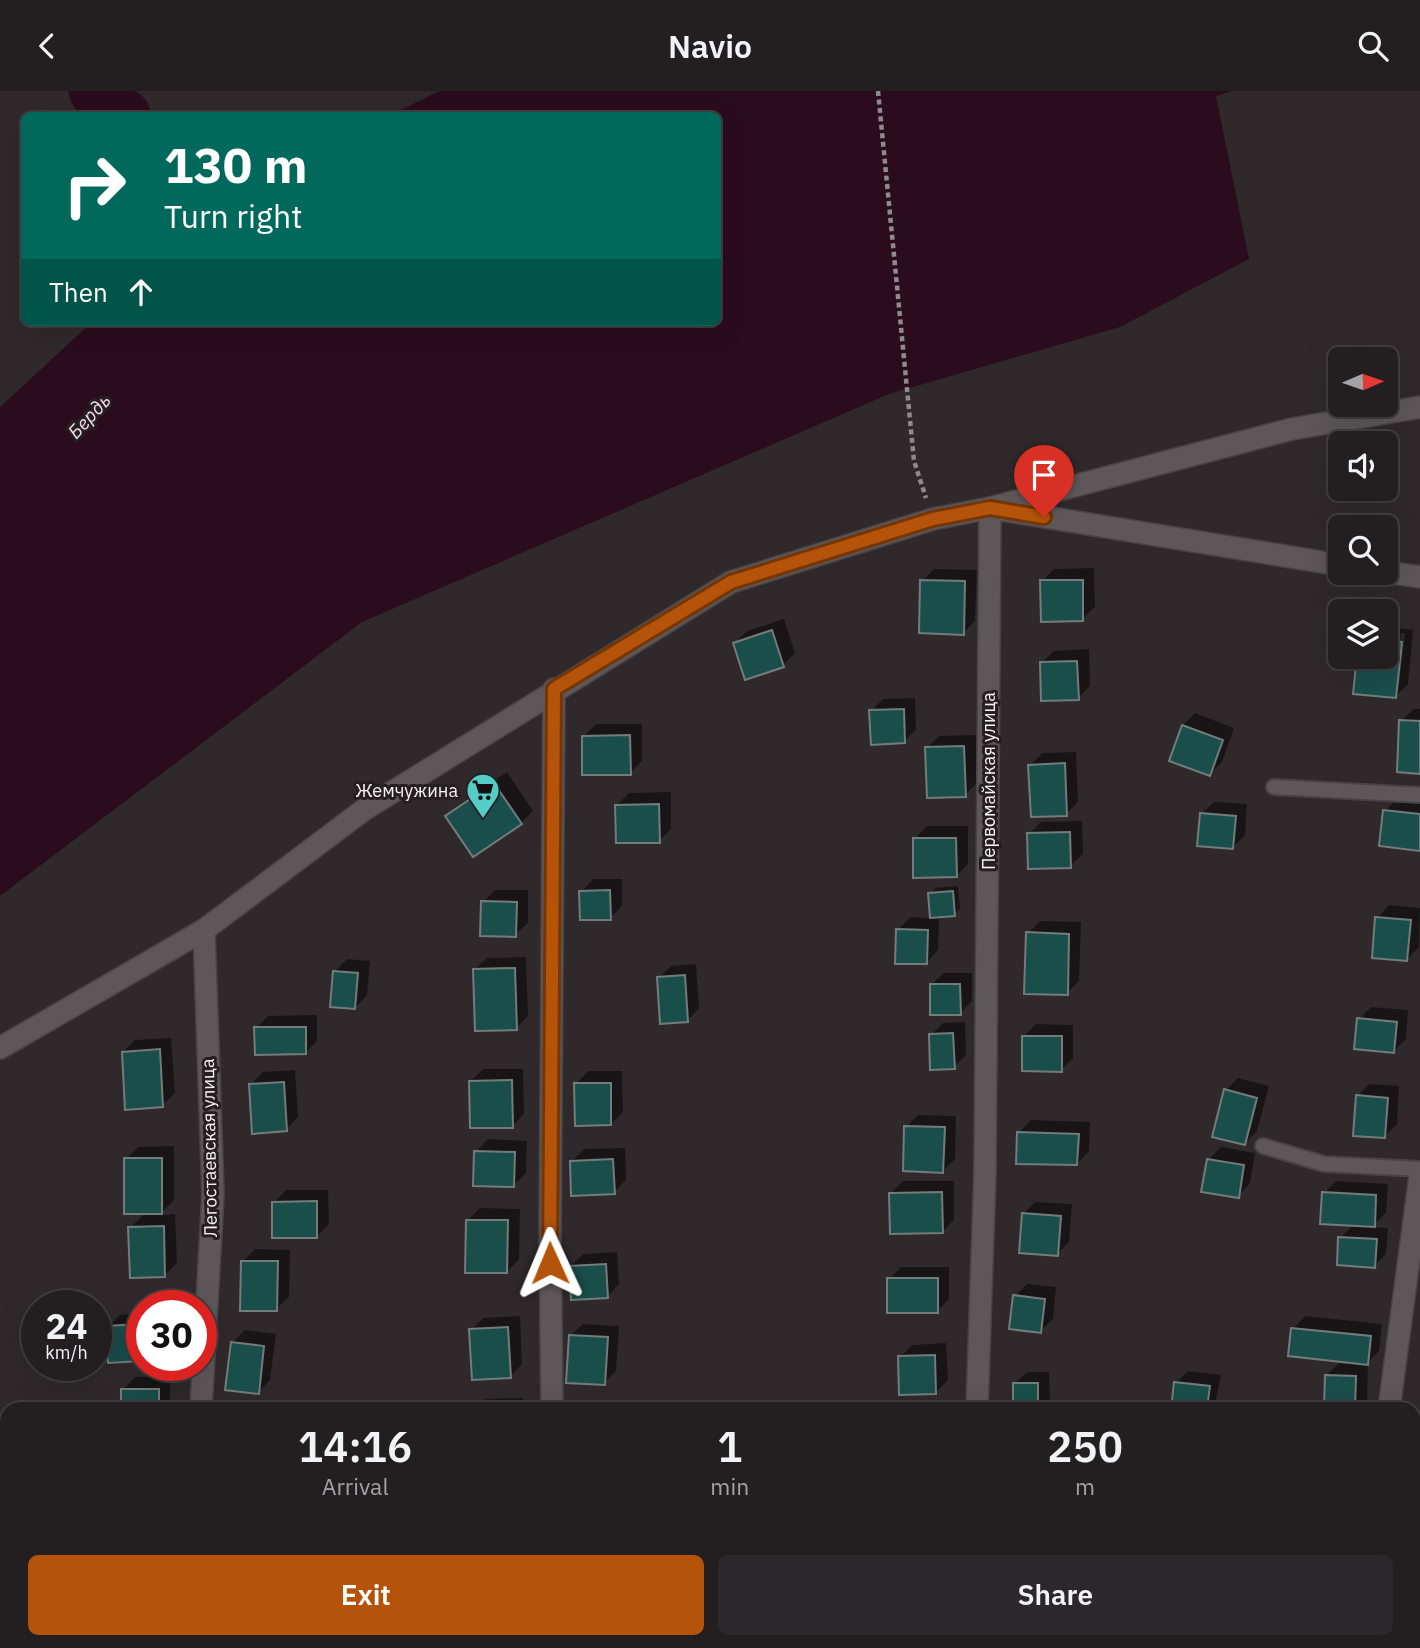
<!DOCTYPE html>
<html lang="en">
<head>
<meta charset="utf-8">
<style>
	body { margin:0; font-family:"IBM Plex Sans",sans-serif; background:#2b272a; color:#f1f3f6; height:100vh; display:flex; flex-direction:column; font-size:26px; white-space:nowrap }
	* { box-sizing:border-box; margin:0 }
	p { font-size:23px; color:#a3a2a5 }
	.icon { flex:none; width:38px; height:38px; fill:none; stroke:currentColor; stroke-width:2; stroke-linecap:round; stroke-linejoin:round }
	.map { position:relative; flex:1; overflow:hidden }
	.side { position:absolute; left:0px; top:1311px; width:1421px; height:247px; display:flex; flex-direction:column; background:#231f21; border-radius:21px 21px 0 0; box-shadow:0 7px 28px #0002,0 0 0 2px #403d3f }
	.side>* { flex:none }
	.hud { position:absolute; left:21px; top:21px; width:700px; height:214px; border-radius:10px; box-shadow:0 7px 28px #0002,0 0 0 2px #403d3f; background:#00695c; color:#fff; overflow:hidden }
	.needle { width:46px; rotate:88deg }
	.controls { position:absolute; left:1328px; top:256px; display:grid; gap:14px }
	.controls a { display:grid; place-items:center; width:70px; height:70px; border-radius:10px; background:#231f21; box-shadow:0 7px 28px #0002,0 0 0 2px #403d3f; font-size:35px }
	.speed { position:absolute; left:21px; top:1199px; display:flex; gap:14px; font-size:35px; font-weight:700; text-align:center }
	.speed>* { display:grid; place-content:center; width:91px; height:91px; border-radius:50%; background:#231f21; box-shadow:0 7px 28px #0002,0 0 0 2px #403d3f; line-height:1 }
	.speed small { font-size:18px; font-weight:400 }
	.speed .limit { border:10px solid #d22; background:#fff; color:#111 }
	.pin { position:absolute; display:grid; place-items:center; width:60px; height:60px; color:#fff; margin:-72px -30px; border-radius:50% 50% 50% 0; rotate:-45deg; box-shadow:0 0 7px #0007 }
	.pin .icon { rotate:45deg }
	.me { position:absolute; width:77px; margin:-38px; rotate:359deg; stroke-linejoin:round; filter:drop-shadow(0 0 5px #0008) }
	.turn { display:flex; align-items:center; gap:24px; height:147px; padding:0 28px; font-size:32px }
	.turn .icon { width:91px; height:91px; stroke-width:2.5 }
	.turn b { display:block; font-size:49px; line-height:60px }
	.then { display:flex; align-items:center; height:66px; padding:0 28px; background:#0003; gap:14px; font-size:26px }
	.eta { display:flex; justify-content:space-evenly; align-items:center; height:119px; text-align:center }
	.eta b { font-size:42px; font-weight:600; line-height:49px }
	.primary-button { display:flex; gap:14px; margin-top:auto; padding:14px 28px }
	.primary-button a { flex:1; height:80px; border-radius:10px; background:#b45309; color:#fff; font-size:28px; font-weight:600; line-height:80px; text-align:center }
	.primary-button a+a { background:#2b272a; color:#f1f3f6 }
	header { display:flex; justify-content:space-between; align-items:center; height:91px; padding:0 28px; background:#231f21; font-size:32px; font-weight:600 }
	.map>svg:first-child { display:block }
</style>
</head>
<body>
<header><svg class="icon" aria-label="back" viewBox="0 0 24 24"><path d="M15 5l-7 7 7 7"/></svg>Navio<svg class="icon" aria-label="search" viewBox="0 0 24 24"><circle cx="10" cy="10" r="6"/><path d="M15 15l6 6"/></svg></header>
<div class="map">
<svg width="1420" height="1557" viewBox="0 0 1420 1557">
	<rect width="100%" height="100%" fill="#2f292c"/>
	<!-- water -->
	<path fill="#2b0c1c" d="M439,0H1232L1216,5L1249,168L1120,236L889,303L362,531L0,805V316L92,231H718V24H391Z"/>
	<!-- shadow -->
	<path fill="#0007" fill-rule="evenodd" d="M1094,477L1095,516L1082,528L1042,490L1054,478Z
		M934,478L977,479L975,530L963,542L922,490Z
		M784,528L795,562L783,574L735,552L747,540Z
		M1386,536L1413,539L1408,593L1396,605L1386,565ZM1401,542H1405L1399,594H1396Z
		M1089,558L1090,595L1078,607L1041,572L1054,560Z
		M915,607L916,638L904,651L871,620L883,608Z
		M1413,618H1420V681L1401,630Z
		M1195,622L1234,637L1222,671L1210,683L1183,634Z
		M596,633H642V670L630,682L584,645Z
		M976,644L977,692L965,704L927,657L939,645Z
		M1076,661L1078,711L1066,723L1030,675L1042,662Z
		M507,681L533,720L521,732L447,725L460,713Z
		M671,701V738L659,750L617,714L629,702Z
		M1397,707L1420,710V759L1385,720Z
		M1214,711L1247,713L1245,744L1233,756L1201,723Z
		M1082,730L1083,763L1070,775L1029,743L1041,731Z
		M927,735H968V773L956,785L914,748Z
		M593,788H622V815L610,827L581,801Z
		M958,795L960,818L954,823L939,825L938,859L926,872L898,839L910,826L932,827L930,803L935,797Z
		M495,799H528V832L515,844L483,811Z
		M1389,814L1420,817L1419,856L1407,868L1377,827Z
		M1040,830L1081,831L1079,890L1067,902L1028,842Z
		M526,866L528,925L516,937L474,879L487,867Z
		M347,868L370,870L367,904L355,917L335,880Z
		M696,873L699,917L687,930L659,887L671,875Z
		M944,882H972V910L960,922L931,894Z
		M1371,916L1408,919L1406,948L1394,960L1359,928Z
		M317,924V950L305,962L256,937L268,925Z
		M965,931L966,964L954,976L931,944L943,932Z
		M1036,933L1073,934V967L1061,979L1024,945Z
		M171,947L175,1002L162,1015L123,961L135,949Z
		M483,978H523L524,1023L512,1035L471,990Z
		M295,979L298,1026L286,1039L251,993L263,981Z
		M588,980H622L623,1021L611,1033L576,993Z
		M1238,987L1269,995L1257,1040L1245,1052L1226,999Z
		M1369,993L1399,995L1397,1033L1385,1045L1357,1005Z
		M918,1024L956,1025L955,1068L943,1080L906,1036Z
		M1031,1029L1090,1031L1089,1060L1077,1073L1019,1042Z
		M488,1048L527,1050L526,1082L514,1094L476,1061Z
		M174,1055V1109L159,1124L175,1123L177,1172L165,1184L130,1137L145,1122L126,1068L138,1056Z
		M1221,1056L1255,1062L1250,1092L1238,1105L1209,1068Z
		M625,1057L626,1089L614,1101L572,1070L584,1058Z
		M903,1090H954V1129L942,1141L891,1102Z
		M1336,1090L1388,1093L1386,1122L1372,1136L1388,1137L1386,1163L1374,1175L1340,1147L1354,1133L1324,1102Z
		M286,1099H328L329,1133L317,1145L274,1112Z
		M1035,1111L1072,1113L1069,1151L1057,1163L1023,1123Z
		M480,1117L520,1118L519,1168L507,1181L468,1129Z
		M255,1158L290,1159L289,1206L276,1218L243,1170Z
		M617,1161L619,1193L607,1206L571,1175L583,1163Z
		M901,1176H949V1208L937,1220L889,1188Z
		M1027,1193L1056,1196L1053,1228L1040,1240L1015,1205Z
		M142,1222V1268L108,1236L120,1224Z
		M520,1225L522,1273L510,1286L471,1239L483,1227Z
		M1305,1225L1382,1233L1379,1260L1368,1271L1367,1312L1361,1318H1326V1285L1339,1272L1347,1273L1348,1270L1293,1238Z
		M583,1233L619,1235L616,1280L604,1292L570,1245Z
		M245,1239L276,1243L270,1289L258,1301L233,1251Z
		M946,1252L948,1289L936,1301L900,1266L912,1254Z
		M1188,1280L1221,1284L1214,1318H1172L1176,1292Z
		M1027,1281H1049L1050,1309L1041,1318H1014V1293Z
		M135,1286H170V1318H123V1299Z
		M523,1307V1318H476L486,1308Z
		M278,1315V1318H239L241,1316Z
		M1420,1410V1454H1414V1416Z
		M1420,1466V1520H1414V1472Z
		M1414,1538L1420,1539V1557H1394L1396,1550H1414Z
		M205,1550H234V1557H199Z
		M1273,1550H1324L1323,1557H1272Z
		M685,1554H726V1557H682Z"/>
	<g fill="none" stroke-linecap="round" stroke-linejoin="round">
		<!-- river -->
		<path stroke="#2b0c1c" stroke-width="51" d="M94,0L125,24"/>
	</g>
	<!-- building -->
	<path fill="#194e4b" stroke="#747c7b" stroke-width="2" d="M920,489L965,490L964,544L919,542Z
		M1040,489H1083V530L1041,531Z
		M772,539L784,576L745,589L733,552Z
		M1386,549L1402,551L1396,607L1353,603L1357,565H1386Z
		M1077,570L1079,609L1041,610L1040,571Z
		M904,618L905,652L871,654L869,619Z
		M1399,629L1420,630V683L1397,681Z
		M1182,634L1223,649L1210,685L1169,670Z
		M630,644L631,684H582V645Z
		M964,655L966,706L927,707L925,656Z
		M1065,672L1067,725L1031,726L1028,674Z
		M494,692L522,733L473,766L445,725Z
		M659,713L660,752H616L615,714Z
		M1383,719L1420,723V760L1379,755Z
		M1200,722L1236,725L1233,758L1197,755Z
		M1070,741L1071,777L1028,778L1027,742Z
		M913,747H956L957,786L913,787Z
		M610,799L611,829H580L579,800Z
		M953,800L955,825L930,827L928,802Z
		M481,810L517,811L516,846L480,845Z
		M1375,826L1411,829L1407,870L1372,867Z
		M896,838L928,839L927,873H895Z
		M1026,841L1069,843L1068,904L1024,903Z
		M515,877L517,939L475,940L473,878Z
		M333,880L358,882L355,918L330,916Z
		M685,884L688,931L660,933L657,886Z
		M930,893H960L961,924H930Z
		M1357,927L1397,931L1394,962L1354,958Z
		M254,936H306V963L255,964Z
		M953,942L955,978L930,979L929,943Z
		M1022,945H1062V981L1022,980Z
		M160,958L163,1016L125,1019L122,961Z
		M512,989L513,1037H470L469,990Z
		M284,991L287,1040L252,1043L249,993Z
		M574,992H611V1034L575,1035Z
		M1224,998L1257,1007L1245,1054L1212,1046Z
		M1356,1004L1388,1007L1385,1047L1353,1045Z
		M904,1035L945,1036L943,1082L903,1080Z
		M1017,1041L1079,1043L1077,1074L1016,1073Z
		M474,1060L515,1061L514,1096L473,1095Z
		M124,1067H162V1123H124Z
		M613,1068L615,1103L571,1105L570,1070Z
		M1207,1068L1244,1074L1239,1107L1201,1101Z
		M942,1101L943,1142L890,1143L889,1102Z
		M1322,1101L1376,1104L1375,1136L1320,1133Z
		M317,1110V1147H272V1111Z
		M1022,1122L1061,1125L1058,1165L1019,1162Z
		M466,1129H508L507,1182H465Z
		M164,1135L165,1186L130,1187L128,1136Z
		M1338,1146L1377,1148L1375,1177L1337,1174Z
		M241,1170H278L277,1220H240Z
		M606,1173L608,1207L571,1209L569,1175Z
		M887,1187H938V1222H887Z
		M1013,1204L1045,1208L1041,1242L1009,1238Z
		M140,1233L142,1270L108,1272L106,1235Z
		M508,1236L511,1287L472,1289L469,1238Z
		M1291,1237L1371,1245L1368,1274L1288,1265Z
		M569,1244L608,1246L605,1294L566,1292Z
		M231,1251L264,1255L259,1303L225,1299Z
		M935,1264L936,1303L899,1304L898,1265Z
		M1325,1284L1356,1285L1355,1318H1324Z
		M1174,1291L1210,1295L1207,1318H1171Z
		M1013,1292H1038V1318H1013Z
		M121,1298H159V1318H121Z
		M1414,1417L1420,1418V1456L1414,1455Z
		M1414,1478H1420V1522L1414,1521Z
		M1271,1550H1315L1314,1557H1270Z
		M1394,1550L1420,1553V1557H1393Z"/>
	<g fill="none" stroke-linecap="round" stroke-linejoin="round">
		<defs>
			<path id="lane" d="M1274,696L1420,704
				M1263,1055L1324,1073L1420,1078"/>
			<path id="street" d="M1386,481L1420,486
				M201,1318L213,1103L204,839
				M552,1318L550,1147L554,598
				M977,1318L985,1080L990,417L1340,474
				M1389,1318L1420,1085
				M556,1550V1557
				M187,1557L188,1550
				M969,1557V1550
				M1357,1557V1550"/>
			<path id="secondary" d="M0,957L204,839L365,718L731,491L933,428L990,417L1292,338L1420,316"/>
		</defs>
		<!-- lane casing -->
		<use href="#lane" stroke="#484446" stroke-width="18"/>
		<!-- street casing -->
		<use href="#street" stroke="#484446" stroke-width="24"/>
		<!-- secondary casing -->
		<use href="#secondary" stroke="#484446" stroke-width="24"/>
		<!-- path -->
		<path stroke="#8f8a8c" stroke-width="4.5" stroke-dasharray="5 3.5" stroke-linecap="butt" d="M878,0L914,370L926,407"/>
		<!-- lane -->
		<use href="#lane" stroke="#5e575a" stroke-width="14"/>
		<!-- street -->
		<use href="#street" stroke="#5e575a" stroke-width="21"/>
		<!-- secondary -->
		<use href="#secondary" stroke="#5e575a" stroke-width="21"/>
	</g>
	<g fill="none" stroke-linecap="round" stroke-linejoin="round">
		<defs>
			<path id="route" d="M550,1172L554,598L731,491L933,428L990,417L1044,426"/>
		</defs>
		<!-- route casing -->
		<use href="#route" stroke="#753606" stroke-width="18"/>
		<!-- route -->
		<use href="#route" stroke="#b45309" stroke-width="12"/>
	</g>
	<!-- icons -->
	<defs>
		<symbol id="supermarket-pin" viewBox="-11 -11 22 30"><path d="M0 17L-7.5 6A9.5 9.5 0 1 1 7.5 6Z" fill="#54cdc6" stroke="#251f22"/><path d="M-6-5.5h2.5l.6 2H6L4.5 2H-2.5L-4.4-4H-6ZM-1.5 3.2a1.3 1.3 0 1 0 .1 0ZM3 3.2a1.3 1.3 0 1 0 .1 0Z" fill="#111"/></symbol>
	</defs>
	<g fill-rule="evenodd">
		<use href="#supermarket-pin" x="464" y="680" width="38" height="52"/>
	</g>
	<g text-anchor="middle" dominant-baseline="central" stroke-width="6" stroke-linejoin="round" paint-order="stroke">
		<!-- street labels -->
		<g font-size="18" fill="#f7f3f5" stroke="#251f22">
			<text transform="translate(988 690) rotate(-90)">Первомайская улица</text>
			<text transform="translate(209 1057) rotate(-91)">Легостаевская улица</text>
		</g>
		<!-- poi labels -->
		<g font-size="18" fill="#f7f3f5" stroke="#251f22" text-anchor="end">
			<text x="458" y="699">Жемчужина</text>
		</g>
		<!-- water labels -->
		<g font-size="19" font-style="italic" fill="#f7dbe7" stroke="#251f22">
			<text transform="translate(89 325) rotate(-47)">Бердь</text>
		</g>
	</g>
</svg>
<div class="controls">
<a><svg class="needle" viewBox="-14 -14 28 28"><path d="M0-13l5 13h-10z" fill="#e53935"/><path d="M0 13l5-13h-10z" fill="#a3a2a5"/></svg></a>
<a><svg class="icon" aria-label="sound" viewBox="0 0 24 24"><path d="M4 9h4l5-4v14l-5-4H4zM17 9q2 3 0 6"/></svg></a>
<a><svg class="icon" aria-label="search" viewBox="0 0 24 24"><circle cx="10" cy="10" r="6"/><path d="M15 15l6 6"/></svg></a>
<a><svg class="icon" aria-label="layers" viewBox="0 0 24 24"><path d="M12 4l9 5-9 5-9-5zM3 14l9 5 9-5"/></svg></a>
</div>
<div class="speed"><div>24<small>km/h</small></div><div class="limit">30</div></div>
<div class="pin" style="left:1044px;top:426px;background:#d93025"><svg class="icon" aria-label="arrive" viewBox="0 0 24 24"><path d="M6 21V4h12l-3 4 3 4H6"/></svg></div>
<svg class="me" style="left:550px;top:1172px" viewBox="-20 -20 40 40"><path d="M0-17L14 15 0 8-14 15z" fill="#b45309" stroke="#fff" stroke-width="4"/></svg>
<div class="hud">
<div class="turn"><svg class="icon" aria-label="right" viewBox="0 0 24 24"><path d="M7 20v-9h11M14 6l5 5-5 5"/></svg><div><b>130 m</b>Turn right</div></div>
<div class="then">Then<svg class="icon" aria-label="ahead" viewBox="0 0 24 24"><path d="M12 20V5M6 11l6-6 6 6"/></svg></div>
</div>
<section class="side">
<div class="eta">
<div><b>14:16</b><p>Arrival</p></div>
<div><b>1</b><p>min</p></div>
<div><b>250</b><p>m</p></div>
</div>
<div class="primary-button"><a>Exit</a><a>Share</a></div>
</section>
</div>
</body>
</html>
